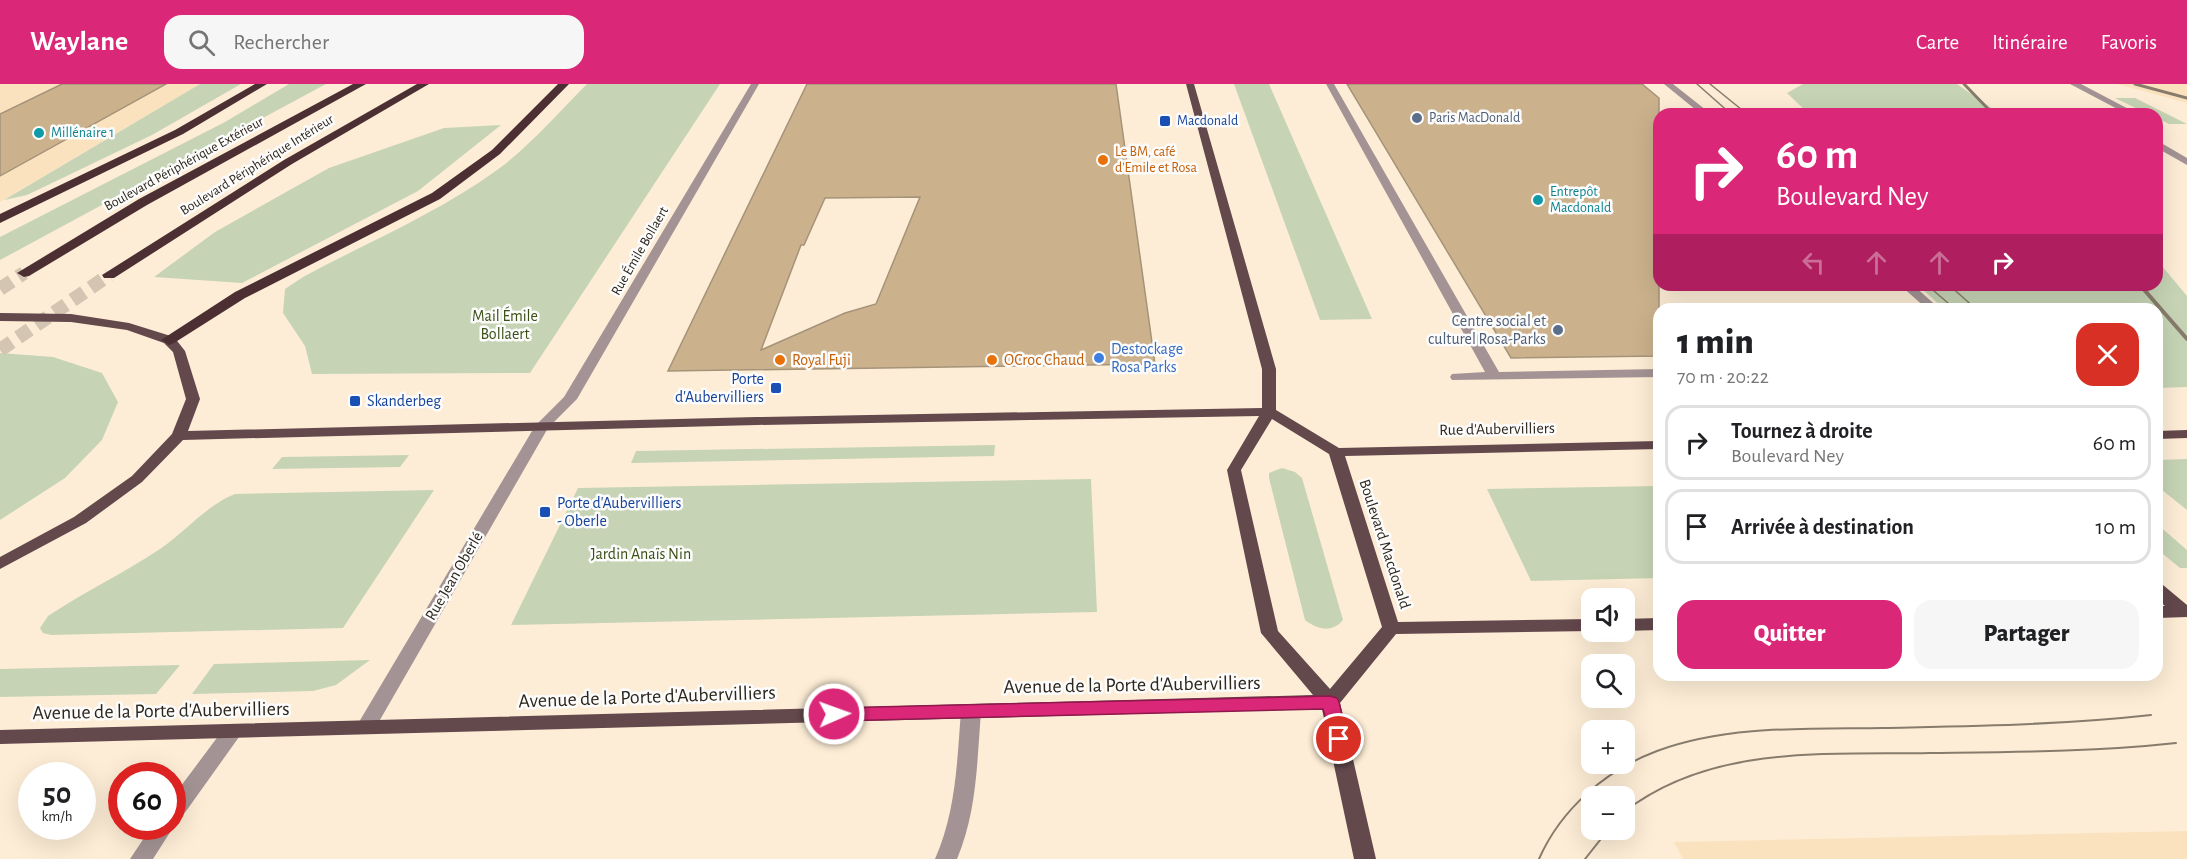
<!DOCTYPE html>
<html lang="fr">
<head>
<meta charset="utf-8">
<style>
	body { margin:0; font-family:"Alegreya Sans",sans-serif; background:#f6f6f6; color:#202124; height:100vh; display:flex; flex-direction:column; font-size:22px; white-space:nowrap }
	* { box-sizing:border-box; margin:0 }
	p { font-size:20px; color:#757577 }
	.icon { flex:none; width:33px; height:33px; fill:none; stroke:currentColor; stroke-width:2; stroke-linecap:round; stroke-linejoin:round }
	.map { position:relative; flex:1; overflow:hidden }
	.drawer { position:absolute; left:1653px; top:219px; width:510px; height:378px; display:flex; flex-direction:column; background:#fff; border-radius:18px; box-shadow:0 6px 24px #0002 }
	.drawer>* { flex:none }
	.guide { position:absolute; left:1653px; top:24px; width:510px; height:183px; border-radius:18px; box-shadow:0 6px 24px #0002; background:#db2777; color:#fff; overflow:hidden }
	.controls { position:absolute; left:1581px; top:504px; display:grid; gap:12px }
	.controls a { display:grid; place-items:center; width:54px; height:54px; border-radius:12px; background:#fff; box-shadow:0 6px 24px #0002; font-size:30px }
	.speed { position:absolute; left:18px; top:678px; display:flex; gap:12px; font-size:30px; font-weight:700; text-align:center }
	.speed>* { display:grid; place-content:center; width:78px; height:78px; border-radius:50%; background:#fff; box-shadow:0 6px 24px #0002; line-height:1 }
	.speed small { font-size:15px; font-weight:400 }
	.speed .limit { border:9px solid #d22; background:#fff; color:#111 }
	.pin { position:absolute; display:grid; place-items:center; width:51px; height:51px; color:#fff; margin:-26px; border:3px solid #fff; border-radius:50%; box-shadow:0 2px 6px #0007 }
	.me { position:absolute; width:66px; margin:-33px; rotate:88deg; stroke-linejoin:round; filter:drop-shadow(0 0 4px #0008) }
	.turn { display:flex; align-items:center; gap:21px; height:126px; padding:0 24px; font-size:27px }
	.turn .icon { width:78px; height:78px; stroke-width:2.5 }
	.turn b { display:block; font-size:42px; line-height:51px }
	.lanes { display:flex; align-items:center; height:57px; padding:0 24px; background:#0003; justify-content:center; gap:30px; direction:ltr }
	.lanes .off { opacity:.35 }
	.round { display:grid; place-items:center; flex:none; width:63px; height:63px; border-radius:18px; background:#f6f6f6 }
	.head { display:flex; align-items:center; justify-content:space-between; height:102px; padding:0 24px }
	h1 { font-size:36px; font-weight:800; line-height:45px }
	.button { display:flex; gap:12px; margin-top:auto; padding:12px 24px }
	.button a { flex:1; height:69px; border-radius:18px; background:#db2777; color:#fff; font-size:24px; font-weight:800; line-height:69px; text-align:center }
	.button a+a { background:#f6f6f6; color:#202124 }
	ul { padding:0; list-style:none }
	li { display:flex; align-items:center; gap:18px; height:75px; margin:0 12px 9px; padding:0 12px; border:3px solid #e0e0e0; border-radius:18px }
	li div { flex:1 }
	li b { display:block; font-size:22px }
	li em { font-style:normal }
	header { display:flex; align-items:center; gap:36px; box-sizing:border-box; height:84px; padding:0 30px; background:#db2777; color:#fff }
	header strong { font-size:28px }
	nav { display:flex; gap:33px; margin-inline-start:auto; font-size:21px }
	.search { width:420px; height:54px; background:#f6f6f6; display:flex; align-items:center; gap:15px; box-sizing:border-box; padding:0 21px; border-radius:18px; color:#757577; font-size:22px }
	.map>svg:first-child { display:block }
</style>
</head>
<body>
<header>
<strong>Waylane</strong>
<div class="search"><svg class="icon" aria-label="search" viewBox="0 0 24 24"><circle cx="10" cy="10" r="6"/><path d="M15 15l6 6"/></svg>Rechercher</div>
<nav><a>Carte</a><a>Itinéraire</a><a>Favoris</a></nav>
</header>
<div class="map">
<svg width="2187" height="775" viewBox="0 0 2187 775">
	<rect width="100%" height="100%" fill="#fdedd6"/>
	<!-- built -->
	<path fill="#fbe2bf" d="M0,0H200L0,118Z
		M2117,0H2187V19Z
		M2187,747V775H1683L1674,758Z"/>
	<!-- green -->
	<path fill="#c6d4b5" d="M200,0H241L152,51L27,111L4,116Z
		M289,0H326L0,176V153L225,38Z
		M587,0H720L530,289L312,290L305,262L283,229L285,205L303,193C368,158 438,129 497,86C530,62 558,29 587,0Z
		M1234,0H1269L1372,235L1320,236Z
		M1803,0H1957L2000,30H1809L1787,9Z
		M2115,14H2135L2187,40H2169L2157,34V30H2148Z
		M501,41L418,107L242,199L154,193L215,148L329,84L444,44Z
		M2157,176L2187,212V303L2157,304V225H1944L1918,201H2157Z
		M0,269L53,273L102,289L118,318L102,356L65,394L0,436Z
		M995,361L994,372L631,379L636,367Z
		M409,371L400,383L272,385L282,373Z
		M2187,375V426L2157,402V376Z
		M1282,384L1295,388L1302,394L1343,536C1332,549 1318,546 1305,536L1269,394V389Z
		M1091,395L1097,528L511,541L578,404Z
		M1659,402V494L1531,497L1487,405Z
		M434,406L343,544L51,551L43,549L40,544L48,532C84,508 124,489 160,465C185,448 208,420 235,410Z
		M2157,440L2187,466V484H2180L2157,465Z
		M370,576L336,601L313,607L192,610L214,580Z
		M180,581L156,610L0,613V585Z"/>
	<!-- building -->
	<path fill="#cbb28d" stroke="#a59379" stroke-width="1.5" fill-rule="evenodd" d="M62,0H166L0,92V30Z
		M807,0H1116L1155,280L668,287ZM920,113L876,220L845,229L761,266L801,161H804L825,114Z
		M1347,0H1642L1659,14V272L1511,274Z"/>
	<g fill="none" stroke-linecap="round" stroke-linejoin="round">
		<!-- highway-tunnel -->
		<path stroke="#d3c5b1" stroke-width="14" stroke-dasharray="14 8" stroke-linecap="butt" d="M0,205L24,189
			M0,266L109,191"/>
		<!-- minor -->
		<path fill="#a39394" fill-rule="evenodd" d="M751,0H759L577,315L548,344L373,648L366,650L359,648L356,643L359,638L535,342L564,313Z
			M1326,0H1334L1499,288L1659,285V293L1452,296L1450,293L1452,290L1485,288Z
			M1664,0H1673L1711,30H1701Z
			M2070,0H2081L2138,30H2127Z
			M2157,38L2162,41L2163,60L2187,74V81L2157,64Z
			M1900,201H1913L1940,225H1927Z
			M971,620L978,622L981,627C977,678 977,728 957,775H935C956,728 957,678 961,627L964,622Z
			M232,641L239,643L242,648L239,653L179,737L173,739L174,742L153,775H130L152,742H172V714L225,643Z"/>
		<!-- major -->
		<path fill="#63484c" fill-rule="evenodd" d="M1186,0H1194L1276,285V326L1339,364L1659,357V365L1345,372L1398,538L1592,535V547L1396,550L1340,619L1376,775H1354L1322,625L0,660V646L1313,611L1261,549L1227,386L1259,332L757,341L183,356L142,398L86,439L0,485V473L74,433L132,392L172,350L186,315L173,268L164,259L127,246L71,238L0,237V229L71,230L129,239L174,253L185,267L200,315L188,347L757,333L1262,324V285ZM1272,335L1329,370L1382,543L1330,605L1278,547L1241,386Z
			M2187,346V354L2157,355V347Z
			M2157,499L2163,501L2187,521V533L2157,534V522H2165L2157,515Z
			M1659,534V546L1624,547V535Z"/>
		<!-- highway -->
		<path fill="#4c2f33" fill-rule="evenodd" d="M255,0H267L183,50L0,139V130L175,46Z
			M353,0H366L147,121L29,192L24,193L17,189L139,115Z
			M417,0H429L292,80L114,194H104L102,191L284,76Z
			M558,0H569L500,70L440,115L245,214L174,259L169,261L161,256L235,208L432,109L492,66Z"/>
		<!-- tram-far1 -->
		<path stroke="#877c6c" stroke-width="1.5" d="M1697,0L1731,30
			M1710,0L1747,30
			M1927,201L1955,225
			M1949,201L1976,225"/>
		<!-- tram -->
		<path stroke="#877c6c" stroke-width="2" d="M1624,728C1711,660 1827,671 1930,669C2013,668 2094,668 2176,659
			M1539,775C1561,725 1606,686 1657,667C1728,641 1808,645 1883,644C1972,642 2062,641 2151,631
			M1585,775L1608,746"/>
		<!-- rail-far1 -->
		<path stroke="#877c6c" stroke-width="3" d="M1964,0L1993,30
			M2135,0L2187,14"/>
		<!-- rail -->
		<path stroke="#877c6c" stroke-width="4" d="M2140,201L2187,255"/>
	</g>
	<!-- route -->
	<path fill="#db2777" stroke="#8e194d" stroke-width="1.5" d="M1330,612L1337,614L1339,618L1348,655L1345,660H1333L1323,625L834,637L828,635L825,630L828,626L834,624Z"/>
	<!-- markers -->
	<g fill="#5c6f8a" stroke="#fcfcfc" stroke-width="2">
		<circle cx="1417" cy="34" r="6"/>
		<circle cx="1558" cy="246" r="6"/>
	</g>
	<g fill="#1a4fb4" stroke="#fcfcfc" stroke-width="2">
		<rect x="1159" y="31" width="12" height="12" rx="3"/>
		<rect x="770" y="298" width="12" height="12" rx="3"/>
		<rect x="349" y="311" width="12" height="12" rx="3"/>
		<rect x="539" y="422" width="12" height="12" rx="3"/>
	</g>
	<g fill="#0f9aa8" stroke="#fcfcfc" stroke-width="2">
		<circle cx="39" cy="49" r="6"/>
		<circle cx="1538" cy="116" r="6"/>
	</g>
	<g fill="#e8710a" stroke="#fcfcfc" stroke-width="2">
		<circle cx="1103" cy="76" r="6"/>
		<circle cx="780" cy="276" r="6"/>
		<circle cx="992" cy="276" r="6"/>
	</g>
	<circle fill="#3f7fe0" stroke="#fcfcfc" stroke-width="2" cx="1099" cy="274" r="6"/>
	<g text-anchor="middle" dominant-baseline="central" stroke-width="5" stroke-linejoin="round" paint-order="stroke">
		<!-- far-service labels -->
		<g font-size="14" fill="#4e5e75" stroke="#fcfcfc" text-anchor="start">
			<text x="1429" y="34">Paris MacDonald</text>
		</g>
		<!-- far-transit labels -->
		<g font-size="14" fill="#164399" stroke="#fcfcfc" text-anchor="start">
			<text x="1177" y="37">Macdonald</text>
		</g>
		<!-- far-culture labels -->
		<g font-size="14" fill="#0d838f" stroke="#fcfcfc" text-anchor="start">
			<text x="51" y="49">Millénaire 1</text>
			<text x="1550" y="108">Entrepôt<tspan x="1550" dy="16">Macdonald</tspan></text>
		</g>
		<!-- far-food labels -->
		<g font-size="14" fill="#c56008" stroke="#fcfcfc" text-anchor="start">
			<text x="1115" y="68">Le BM, café<tspan x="1115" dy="16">d'Emile et Rosa</tspan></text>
		</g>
		<!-- far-street labels -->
		<g font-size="14" fill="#2d261b" stroke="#fcfcfc">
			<text transform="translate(184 80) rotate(-29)">Boulevard Périphérique Extérieur</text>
			<text transform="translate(257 81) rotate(-32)">Boulevard Périphérique Intérieur</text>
			<text transform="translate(640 167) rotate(-60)">Rue Émile Bollaert</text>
		</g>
		<!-- park labels -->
		<g font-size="16" fill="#3a4f14" stroke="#fcfcfc">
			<text x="505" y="232">Mail Émile<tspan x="505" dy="18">Bollaert</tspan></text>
			<text x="641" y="470">Jardin Anaïs Nin</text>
		</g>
		<!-- service labels -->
		<g font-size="16" fill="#4e5e75" stroke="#fcfcfc" text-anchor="end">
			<text x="1546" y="237">Centre social et<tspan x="1546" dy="18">culturel Rosa-Parks</tspan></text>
		</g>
		<!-- shop labels -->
		<g font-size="16" fill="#366cbe" stroke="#fcfcfc" text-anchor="start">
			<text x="1111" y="265">Destockage<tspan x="1111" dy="18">Rosa Parks</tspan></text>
		</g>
		<!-- food labels -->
		<g font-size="16" fill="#c56008" stroke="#fcfcfc" text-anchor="start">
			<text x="792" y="276">Royal Fuji</text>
			<text x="1004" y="276">OCroc Chaud</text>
		</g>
		<!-- transit labels -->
		<g font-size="16" fill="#164399" stroke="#fcfcfc" text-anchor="start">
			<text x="764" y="295" text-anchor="end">Porte<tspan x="764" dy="18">d'Aubervilliers</tspan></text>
			<text x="367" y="317">Skanderbeg</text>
			<text x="557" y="419">Porte d'Aubervilliers<tspan x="557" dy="18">- Oberle</tspan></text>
		</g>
		<!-- street labels -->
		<g font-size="16" fill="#2d261b" stroke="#fcfcfc">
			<text transform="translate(1497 345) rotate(-1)">Rue d'Aubervilliers</text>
			<text transform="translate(1385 460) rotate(72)">Boulevard Macdonald</text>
			<text transform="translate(454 492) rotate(-60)">Rue Jean Oberlé</text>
		</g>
		<!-- near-street labels -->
		<g font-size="20" fill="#2d261b" stroke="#fcfcfc">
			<text transform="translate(1132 601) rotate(-1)">Avenue de la Porte d'Aubervilliers</text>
			<text transform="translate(647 613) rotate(-2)">Avenue de la Porte d'Aubervilliers</text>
			<text transform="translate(161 627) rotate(-1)">Avenue de la Porte d'Aubervilliers</text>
		</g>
	</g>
</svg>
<div class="controls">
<a><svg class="icon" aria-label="sound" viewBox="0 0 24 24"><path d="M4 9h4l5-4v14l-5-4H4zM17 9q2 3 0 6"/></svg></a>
<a><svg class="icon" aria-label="search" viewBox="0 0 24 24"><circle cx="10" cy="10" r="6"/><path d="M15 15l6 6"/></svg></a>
<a>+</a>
<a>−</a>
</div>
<div class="speed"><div>50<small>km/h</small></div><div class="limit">60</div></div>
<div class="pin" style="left:1339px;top:655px;background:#d93025"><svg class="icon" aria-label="arrive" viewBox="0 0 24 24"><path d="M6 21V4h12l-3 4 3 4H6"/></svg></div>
<svg class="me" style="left:834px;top:630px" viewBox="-20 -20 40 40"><circle r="17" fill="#db2777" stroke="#fff" stroke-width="3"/><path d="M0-11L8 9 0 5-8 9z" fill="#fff"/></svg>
<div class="guide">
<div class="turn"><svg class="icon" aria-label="right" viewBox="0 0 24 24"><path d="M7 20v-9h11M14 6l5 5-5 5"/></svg><div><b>60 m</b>Boulevard Ney</div></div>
<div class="lanes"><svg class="icon off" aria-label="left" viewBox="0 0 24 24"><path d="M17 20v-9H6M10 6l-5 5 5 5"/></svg><svg class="icon off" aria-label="ahead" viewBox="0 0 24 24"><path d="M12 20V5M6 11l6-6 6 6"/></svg><svg class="icon off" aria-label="ahead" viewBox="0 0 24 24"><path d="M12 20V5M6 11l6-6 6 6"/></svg><svg class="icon" aria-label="right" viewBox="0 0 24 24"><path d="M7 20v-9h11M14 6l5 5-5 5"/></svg></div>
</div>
<section class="drawer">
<div class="head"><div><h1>1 min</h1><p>70 m · 20:22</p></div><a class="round" style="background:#d93025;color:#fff"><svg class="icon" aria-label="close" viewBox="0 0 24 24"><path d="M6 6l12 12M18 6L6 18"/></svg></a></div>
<ul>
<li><svg class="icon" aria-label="right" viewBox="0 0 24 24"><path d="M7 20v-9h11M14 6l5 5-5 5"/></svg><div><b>Tournez à droite</b><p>Boulevard Ney</p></div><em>60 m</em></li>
<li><svg class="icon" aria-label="arrive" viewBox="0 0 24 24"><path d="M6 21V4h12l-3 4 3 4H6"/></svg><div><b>Arrivée à destination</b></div><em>10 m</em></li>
</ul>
<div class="button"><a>Quitter</a><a>Partager</a></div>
</section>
</div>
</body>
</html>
